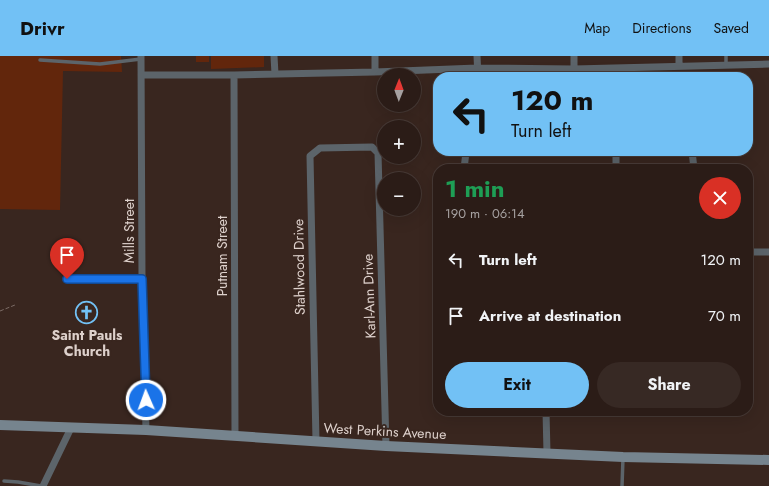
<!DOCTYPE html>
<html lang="en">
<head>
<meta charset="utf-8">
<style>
	body { margin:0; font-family:Jost,sans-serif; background:#372924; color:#f1f3f6; height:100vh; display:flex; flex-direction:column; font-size:15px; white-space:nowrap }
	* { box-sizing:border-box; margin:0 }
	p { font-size:13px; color:#a6a1a1 }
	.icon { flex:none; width:22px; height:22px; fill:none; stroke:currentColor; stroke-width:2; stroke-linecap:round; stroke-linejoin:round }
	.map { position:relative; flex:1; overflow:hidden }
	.side { position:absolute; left:433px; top:108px; width:320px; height:252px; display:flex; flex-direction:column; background:#2b1c17; border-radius:16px; box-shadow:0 4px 16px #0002,0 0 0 1px #473a36 }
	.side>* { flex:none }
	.guide { position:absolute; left:433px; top:16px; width:320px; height:84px; border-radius:16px; box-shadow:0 4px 16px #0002,0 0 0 1px #473a36; background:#72c1f5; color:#111; overflow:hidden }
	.needle { width:26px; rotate:1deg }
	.buttons { position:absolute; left:377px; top:12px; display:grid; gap:8px }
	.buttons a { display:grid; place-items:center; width:44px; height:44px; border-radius:50%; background:#2b1c17; box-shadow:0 4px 16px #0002,0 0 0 1px #473a36; font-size:20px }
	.pin { position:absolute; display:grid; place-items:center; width:34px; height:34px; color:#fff; margin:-41px -17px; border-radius:50% 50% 50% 0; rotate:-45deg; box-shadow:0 0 4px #0007 }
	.pin .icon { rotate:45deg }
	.me { position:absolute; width:44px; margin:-22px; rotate:358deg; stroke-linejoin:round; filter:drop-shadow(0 0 3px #0008) }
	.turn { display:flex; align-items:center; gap:14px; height:84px; padding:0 12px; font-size:18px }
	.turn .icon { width:52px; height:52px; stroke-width:2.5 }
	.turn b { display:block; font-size:28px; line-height:34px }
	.round { display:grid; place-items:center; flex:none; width:42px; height:42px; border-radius:21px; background:#372924 }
	.summary { display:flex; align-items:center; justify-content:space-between; height:68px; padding:0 12px }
	h1 { font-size:24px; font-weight:700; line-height:30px; color:#1e9e55 }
	.action { display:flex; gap:8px; margin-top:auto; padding:8px 12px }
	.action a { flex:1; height:46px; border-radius:24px; background:#72c1f5; color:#111; font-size:16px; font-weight:700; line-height:46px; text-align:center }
	.action a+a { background:#372924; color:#f1f3f6 }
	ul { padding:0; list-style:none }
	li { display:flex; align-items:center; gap:12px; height:56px; padding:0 12px }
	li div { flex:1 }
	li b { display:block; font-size:15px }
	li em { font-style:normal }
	header { display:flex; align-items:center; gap:24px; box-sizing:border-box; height:56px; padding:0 20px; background:#72c1f5; color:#111 }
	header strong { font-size:19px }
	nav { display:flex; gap:22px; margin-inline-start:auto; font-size:14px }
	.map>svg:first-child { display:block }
</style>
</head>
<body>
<header>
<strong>Drivr</strong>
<nav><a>Map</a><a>Directions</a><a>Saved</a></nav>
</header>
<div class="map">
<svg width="769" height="430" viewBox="0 0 769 430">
	<rect width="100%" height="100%" fill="#39261f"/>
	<!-- green -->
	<path fill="#62260c" d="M0,0H121L122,16L63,15L60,154L0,153Z
		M196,0H209V6H196Z
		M211,0H264V11L211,13Z"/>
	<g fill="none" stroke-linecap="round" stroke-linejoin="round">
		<!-- path -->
		<path stroke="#7c6c66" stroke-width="1" stroke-dasharray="4 2" stroke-linecap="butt" d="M0,255L15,249"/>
		<!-- service -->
		<path stroke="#5c646a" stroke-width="3.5" d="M726,0V9
			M40,4L100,8L141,3
			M4,425L18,426L41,430
			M622,430L623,402"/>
		<!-- minor -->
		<path stroke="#5c646a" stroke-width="7" d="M141,0L142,223L146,374
			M274,0L275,18
			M375,0V16
			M477,0L478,21
			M574,0V13
			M679,0V10
			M141,19H234L375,16L477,12L574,13L769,8
			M234,19L235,380
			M616,95V113
			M692,95L694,113
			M464,113L466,96L468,95
			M748,196H769
			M67,223H142
			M546,355L547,397
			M316,385L310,100L320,92L372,91L378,97L386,390
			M43,430L71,372"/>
		<!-- secondary -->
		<path stroke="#76848e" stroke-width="10" d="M0,369L146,374L386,390L623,401L769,404"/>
	</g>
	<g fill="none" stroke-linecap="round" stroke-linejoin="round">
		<defs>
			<path id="route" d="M67,223H142L146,344"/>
		</defs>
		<!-- route casing -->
		<use href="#route" stroke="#114b97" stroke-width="10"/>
		<!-- route -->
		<use href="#route" stroke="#1a73e8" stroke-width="7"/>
	</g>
	<!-- icons -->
	<defs>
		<symbol id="church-ring" viewBox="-11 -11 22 22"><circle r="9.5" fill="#39261f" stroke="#72c1f5" stroke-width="1.5"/><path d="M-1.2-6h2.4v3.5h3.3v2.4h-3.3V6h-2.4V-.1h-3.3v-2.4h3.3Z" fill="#72c1f5"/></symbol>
	</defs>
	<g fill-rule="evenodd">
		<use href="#church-ring" x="74" y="244" width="25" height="25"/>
	</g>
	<g text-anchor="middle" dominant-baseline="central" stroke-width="4" stroke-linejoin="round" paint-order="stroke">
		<!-- street labels -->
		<g font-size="14" fill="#ddd0cb" stroke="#39261f">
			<text transform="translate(129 175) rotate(-90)">Mills Street</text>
			<text transform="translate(222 200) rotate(-90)">Putnam Street</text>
			<text transform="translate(299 211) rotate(-91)">Stahlwood Drive</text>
			<text transform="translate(369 240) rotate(-92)">Karl-Ann Drive</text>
			<text transform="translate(385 375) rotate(3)">West Perkins Avenue</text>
		</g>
		<!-- poi labels -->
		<g font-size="14" font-weight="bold" fill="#ddd0cb" stroke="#39261f">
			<text x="87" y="279">Saint Pauls<tspan x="87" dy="16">Church</tspan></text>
		</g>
	</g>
</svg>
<div class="buttons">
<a><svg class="needle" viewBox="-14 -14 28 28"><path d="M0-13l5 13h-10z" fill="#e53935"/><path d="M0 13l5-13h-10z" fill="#a6a1a1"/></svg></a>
<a>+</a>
<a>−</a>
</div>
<div class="pin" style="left:67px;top:223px;background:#d93025"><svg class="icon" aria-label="arrive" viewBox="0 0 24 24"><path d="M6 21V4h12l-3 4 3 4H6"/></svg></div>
<svg class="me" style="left:146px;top:344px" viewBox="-20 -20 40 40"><circle r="17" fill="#1a73e8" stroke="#fff" stroke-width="3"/><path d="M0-11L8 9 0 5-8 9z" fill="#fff"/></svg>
<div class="guide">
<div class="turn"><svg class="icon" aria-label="left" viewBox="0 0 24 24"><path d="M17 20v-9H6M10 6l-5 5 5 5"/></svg><div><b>120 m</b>Turn left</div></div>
</div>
<section class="side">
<div class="summary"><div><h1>1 min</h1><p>190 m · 06:14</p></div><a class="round" style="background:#d93025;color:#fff"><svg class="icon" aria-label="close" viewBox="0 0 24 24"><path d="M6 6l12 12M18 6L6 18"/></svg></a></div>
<ul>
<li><svg class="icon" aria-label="left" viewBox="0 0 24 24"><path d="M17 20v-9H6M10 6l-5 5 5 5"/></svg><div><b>Turn left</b></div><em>120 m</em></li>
<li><svg class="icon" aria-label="arrive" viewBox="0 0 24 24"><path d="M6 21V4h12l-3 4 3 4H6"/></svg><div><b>Arrive at destination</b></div><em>70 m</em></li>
</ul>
<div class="action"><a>Exit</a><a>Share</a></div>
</section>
</div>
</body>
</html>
